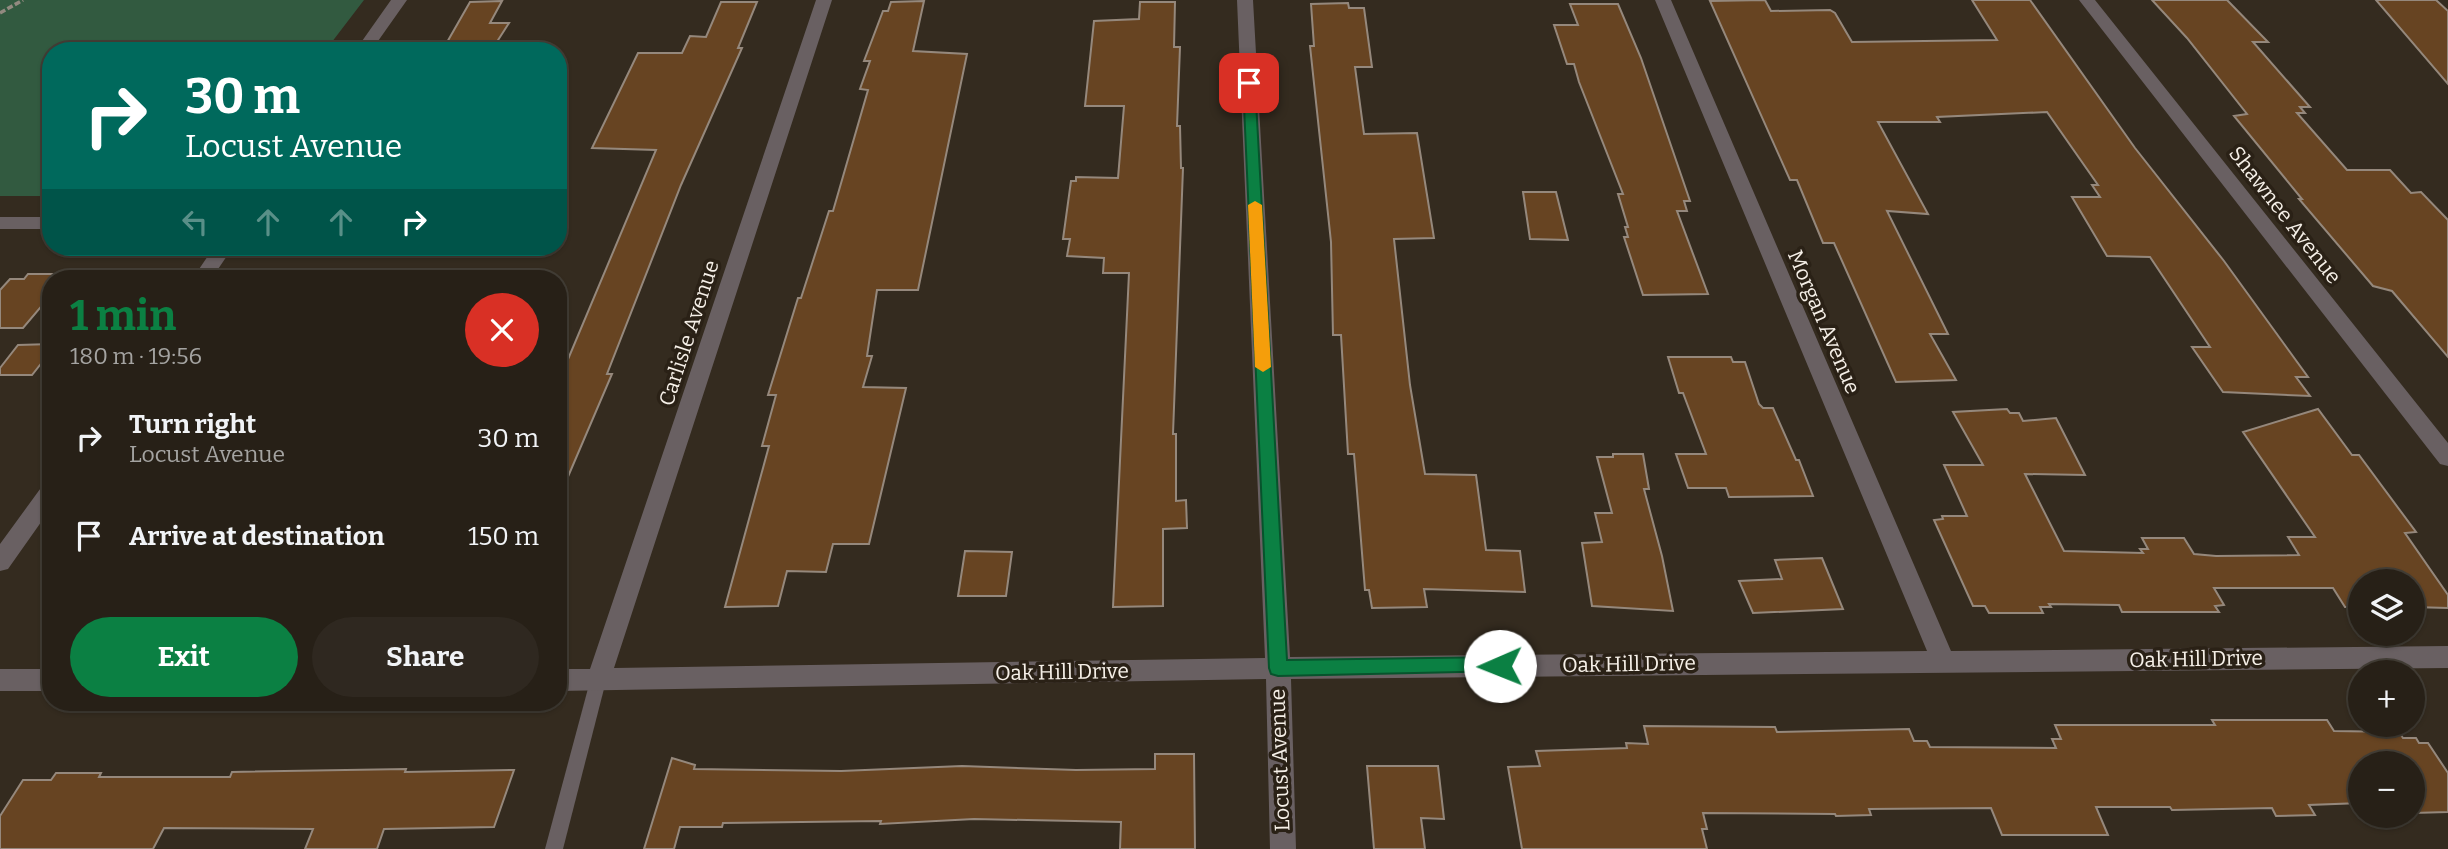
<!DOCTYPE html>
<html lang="en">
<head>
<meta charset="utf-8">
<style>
	body { margin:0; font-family:Bitter,serif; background:#2f2820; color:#f1f3f6; height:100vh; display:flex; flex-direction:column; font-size:26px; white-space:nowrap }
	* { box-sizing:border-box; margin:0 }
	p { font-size:23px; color:#a4a3a1 }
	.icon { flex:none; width:38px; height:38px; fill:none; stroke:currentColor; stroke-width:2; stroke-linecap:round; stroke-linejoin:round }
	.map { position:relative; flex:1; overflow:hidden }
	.sheet { position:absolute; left:42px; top:270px; width:525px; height:441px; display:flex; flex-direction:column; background:#272017; border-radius:28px; box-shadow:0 2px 5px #0004,0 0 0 2px #433e36 }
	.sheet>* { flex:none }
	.banner { position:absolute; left:42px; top:42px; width:525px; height:214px; border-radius:28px; box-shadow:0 2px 5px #0004,0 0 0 2px #433e36; background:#00695c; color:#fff; overflow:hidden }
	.tools { position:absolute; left:2348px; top:569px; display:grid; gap:14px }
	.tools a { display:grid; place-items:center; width:77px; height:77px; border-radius:50%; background:#272017; box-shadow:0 2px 5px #0004,0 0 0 2px #433e36; font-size:35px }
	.pin { position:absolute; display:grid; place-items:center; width:60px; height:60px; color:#fff; margin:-30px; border-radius:14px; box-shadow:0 4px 10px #0006 }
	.me { position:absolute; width:77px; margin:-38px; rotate:269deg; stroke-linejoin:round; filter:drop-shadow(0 0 5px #0008) }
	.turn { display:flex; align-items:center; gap:24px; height:147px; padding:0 28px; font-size:32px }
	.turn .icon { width:91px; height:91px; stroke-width:2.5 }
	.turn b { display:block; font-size:49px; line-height:60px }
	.lanes { display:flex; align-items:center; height:66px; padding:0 28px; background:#0003; justify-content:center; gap:35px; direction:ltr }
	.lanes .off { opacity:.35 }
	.round { display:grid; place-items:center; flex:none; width:74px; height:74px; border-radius:37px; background:#2f2820 }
	.overview { display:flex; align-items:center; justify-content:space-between; height:119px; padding:0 28px }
	h1 { font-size:42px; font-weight:700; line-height:52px; color:#0b8043 }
	.primary-button { display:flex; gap:14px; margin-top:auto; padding:14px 28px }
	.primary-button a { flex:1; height:80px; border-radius:42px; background:#0b8043; color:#fff; font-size:28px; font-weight:700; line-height:80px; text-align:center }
	.primary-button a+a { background:#2f2820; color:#f1f3f6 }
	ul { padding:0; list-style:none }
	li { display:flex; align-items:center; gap:21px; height:98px; padding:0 28px }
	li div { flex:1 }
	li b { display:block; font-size:26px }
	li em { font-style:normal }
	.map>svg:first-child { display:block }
</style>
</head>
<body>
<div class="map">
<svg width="2448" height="849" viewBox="0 0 2448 849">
	<rect width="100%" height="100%" fill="#342b1f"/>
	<!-- green -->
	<path fill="#325a40" d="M0,0H364L325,51H51V196H0Z"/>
	<!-- building -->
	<path fill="#674422" stroke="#95887c" stroke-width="2" d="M1765,0L1771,11L1830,10L1835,13L1852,42L1997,40L1972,0H2030L2135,148L2224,261L2308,377H2296L2310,396L2223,392L2192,347H2210L2150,257L2107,256L2072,197H2100L2092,185H2098L2047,112L1937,117L1940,122H1878L1928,214L1887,211L1948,334H1930L1956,380L1896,382L1834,243H1823L1797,180H1790L1710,1Z
		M2152,0H2227L2268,42H2253L2310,107H2300L2305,113H2297L2347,170H2390L2411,193L2421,192L2448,220V357L2392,291L2373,286L2299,199H2302L2234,116L2247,114L2187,38Z
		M2376,0H2436L2448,11V84Z
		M502,1L490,23H509L491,51H442L470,2Z
		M924,1L913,51L967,54L918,290H877L867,356H872L863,387L906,388L869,544H833L826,572L787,571L778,606L725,607L769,446H762L776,395H768L798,298H801L829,211H833L868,90L860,89L870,61H864L883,11H888L891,2Z
		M721,2H757L738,48H742L681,185L607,374H612L558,500V383L656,150L592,148L638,53H682L690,36L706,37Z
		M1140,2H1175L1174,47H1180L1177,126H1180L1181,168H1183L1173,434H1176V501L1186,500L1187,528L1163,529V606L1113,607L1129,273H1103L1104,258L1067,256L1070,239H1063L1071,181H1076V177L1118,178L1124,106H1085L1094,21L1139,19Z
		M1348,3L1349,8H1364L1372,67H1355L1364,134L1417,133L1434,238L1394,239L1410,385L1425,474L1476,475L1486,550L1520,551L1525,592L1424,589L1427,607L1372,608L1369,590H1365L1354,454H1348L1341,335H1333L1331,242L1310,46H1314L1311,4Z
		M1570,4H1618L1641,58L1690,201H1684L1687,211H1677L1708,294L1643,295L1624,237H1628L1625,227H1628L1618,194H1623L1579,82L1574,64H1567L1554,25H1578Z
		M1523,192H1556L1568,240L1530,239Z
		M28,274H69L65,278H51V295L23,328H0V290L10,279H24Z
		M51,344V351L32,375H0V368L18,345Z
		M1668,357H1731L1733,362H1745L1759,404L1763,408H1773L1796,460H1799L1813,496L1729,497L1726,488H1688L1676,454H1706L1683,393H1679Z
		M2007,409L2010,413H2019L2023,421L2056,418L2085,475L2025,474L2064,551L2143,553L2140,549H2148L2142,538H2184L2194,554L2216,556L2299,555L2288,537H2315L2243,432L2318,409L2352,455H2359L2416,532L2405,533L2448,595V608L2413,607V581H2361V607H2345L2333,588H2214L2224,605L2215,606L2219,612H2122L2119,605L2049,604L2051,607H2040L2043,613H1989L1985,606H1973L1934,520L1943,519L1942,516H1967L1944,465H1983L1953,412Z
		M1613,454H1643L1649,489H1644L1662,556L1673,611L1592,606L1582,543L1602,542L1595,513H1612L1597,457H1613Z
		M965,551L1012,552L1006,596H958Z
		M1822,558L1843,609L1753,613L1739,581L1782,579L1775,560Z
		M2212,720H2327L2334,731L2399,732L2403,738H2416L2419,743H2428L2448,773V812L2413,813V763H2361V803L2309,805L2315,815L2276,816L2272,808L2172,810L2170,807H2096L2108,835H2002L1991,808L1869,809L1871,815L1836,816L1835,814L1703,813L1707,829H1702L1707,849H1522L1508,767L1540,766L1536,751L1627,748L1626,743L1648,744L1644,726L1775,727L1777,732L1909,729L1914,741H1927L1930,747L2056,748L2052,739H2061L2055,725H2215Z
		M1155,754H1194L1195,849H1120L1121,822L974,819L880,824L881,821L723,823L722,827H680L674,849H644L672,758L695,765L694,769L841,771L962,766L1076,770L1155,769Z
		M1367,766H1438L1444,819L1421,818L1425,849H1374Z
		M406,769L405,772L514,770L494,827L384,829L377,849H305L313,829L164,828L153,849H0V816L23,780H51L56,773H101L99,777H230L232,772Z"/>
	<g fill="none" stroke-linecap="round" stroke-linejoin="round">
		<!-- path -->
		<path stroke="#928a80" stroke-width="3.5" stroke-dasharray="6 2.5" stroke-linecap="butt" d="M0,13L23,0"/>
		<!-- lane -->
		<path fill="#696062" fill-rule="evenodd" d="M598,674L604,676L606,681L563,849H545L590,681L592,676Z"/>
		<!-- street -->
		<path fill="#696062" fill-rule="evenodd" d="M391,0H407L371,51H355Z
			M816,0H832L614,668L1265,658L1237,0H1253L1290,657L1927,651L1655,0H1671L1951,651L2448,646V668L1291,679L1296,849H1270L1266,679L558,691V669H590Z
			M2079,0H2095L2448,443V466L2440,464Z
			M0,217H51V229H0Z
			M214,247H233L212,278H193Z
			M51,482V508L8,569L0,571V544L43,485Z
			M0,669H51V691H0Z"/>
	</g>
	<!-- route -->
	<path fill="#0b8043" stroke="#07532c" stroke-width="2" d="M1249,80L1255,83L1287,660L1500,657L1506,660L1509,666L1506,671L1278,676L1271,674L1269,668L1243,83Z"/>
	<!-- slow -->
	<path fill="#f59e0b" d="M1255,201L1262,205L1271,367L1263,372L1255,367L1248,205Z"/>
	<g text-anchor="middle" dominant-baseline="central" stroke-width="7" stroke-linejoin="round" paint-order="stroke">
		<!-- street labels -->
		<g font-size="21" fill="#f6f0e8" stroke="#2a2116">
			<text transform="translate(2285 215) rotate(52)">Shawnee Avenue</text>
			<text transform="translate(1824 322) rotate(67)">Morgan Avenue</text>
			<text transform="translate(689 333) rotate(-72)">Carlisle Avenue</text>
			<text transform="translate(2196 659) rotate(-1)">Oak Hill Drive</text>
			<text transform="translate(1629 664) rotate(-1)">Oak Hill Drive</text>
			<text transform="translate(1062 672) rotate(-1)">Oak Hill Drive</text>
			<text transform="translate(1280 760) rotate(-92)">Locust Avenue</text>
		</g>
	</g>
</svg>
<div class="tools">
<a><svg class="icon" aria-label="layers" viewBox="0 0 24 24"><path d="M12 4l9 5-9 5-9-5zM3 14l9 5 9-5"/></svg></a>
<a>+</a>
<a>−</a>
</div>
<div class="pin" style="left:1249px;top:83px;background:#d93025"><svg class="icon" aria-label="arrive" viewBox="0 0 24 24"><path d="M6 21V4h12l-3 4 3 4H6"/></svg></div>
<svg class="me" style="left:1500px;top:666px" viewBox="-20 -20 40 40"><circle r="19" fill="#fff"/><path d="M0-13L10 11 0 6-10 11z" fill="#0b8043"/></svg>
<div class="banner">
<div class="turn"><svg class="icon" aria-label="right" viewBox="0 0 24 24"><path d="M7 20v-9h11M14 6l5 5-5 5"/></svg><div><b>30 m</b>Locust Avenue</div></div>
<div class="lanes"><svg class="icon off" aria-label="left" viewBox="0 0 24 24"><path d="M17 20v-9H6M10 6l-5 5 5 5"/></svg><svg class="icon off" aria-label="ahead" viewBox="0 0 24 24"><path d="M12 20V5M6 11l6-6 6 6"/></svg><svg class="icon off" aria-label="ahead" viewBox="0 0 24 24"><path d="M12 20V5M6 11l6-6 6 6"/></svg><svg class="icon" aria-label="right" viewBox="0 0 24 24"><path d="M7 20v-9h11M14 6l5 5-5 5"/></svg></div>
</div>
<section class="sheet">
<div class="overview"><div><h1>1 min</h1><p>180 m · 19:56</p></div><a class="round" style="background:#d93025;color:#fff"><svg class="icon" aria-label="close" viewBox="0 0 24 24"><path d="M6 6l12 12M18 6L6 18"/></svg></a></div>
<ul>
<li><svg class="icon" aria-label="right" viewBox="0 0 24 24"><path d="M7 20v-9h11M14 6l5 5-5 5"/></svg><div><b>Turn right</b><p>Locust Avenue</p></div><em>30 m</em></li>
<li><svg class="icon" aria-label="arrive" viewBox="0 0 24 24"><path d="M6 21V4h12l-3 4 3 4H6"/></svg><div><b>Arrive at destination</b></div><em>150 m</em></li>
</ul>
<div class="primary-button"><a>Exit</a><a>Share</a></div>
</section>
</div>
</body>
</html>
